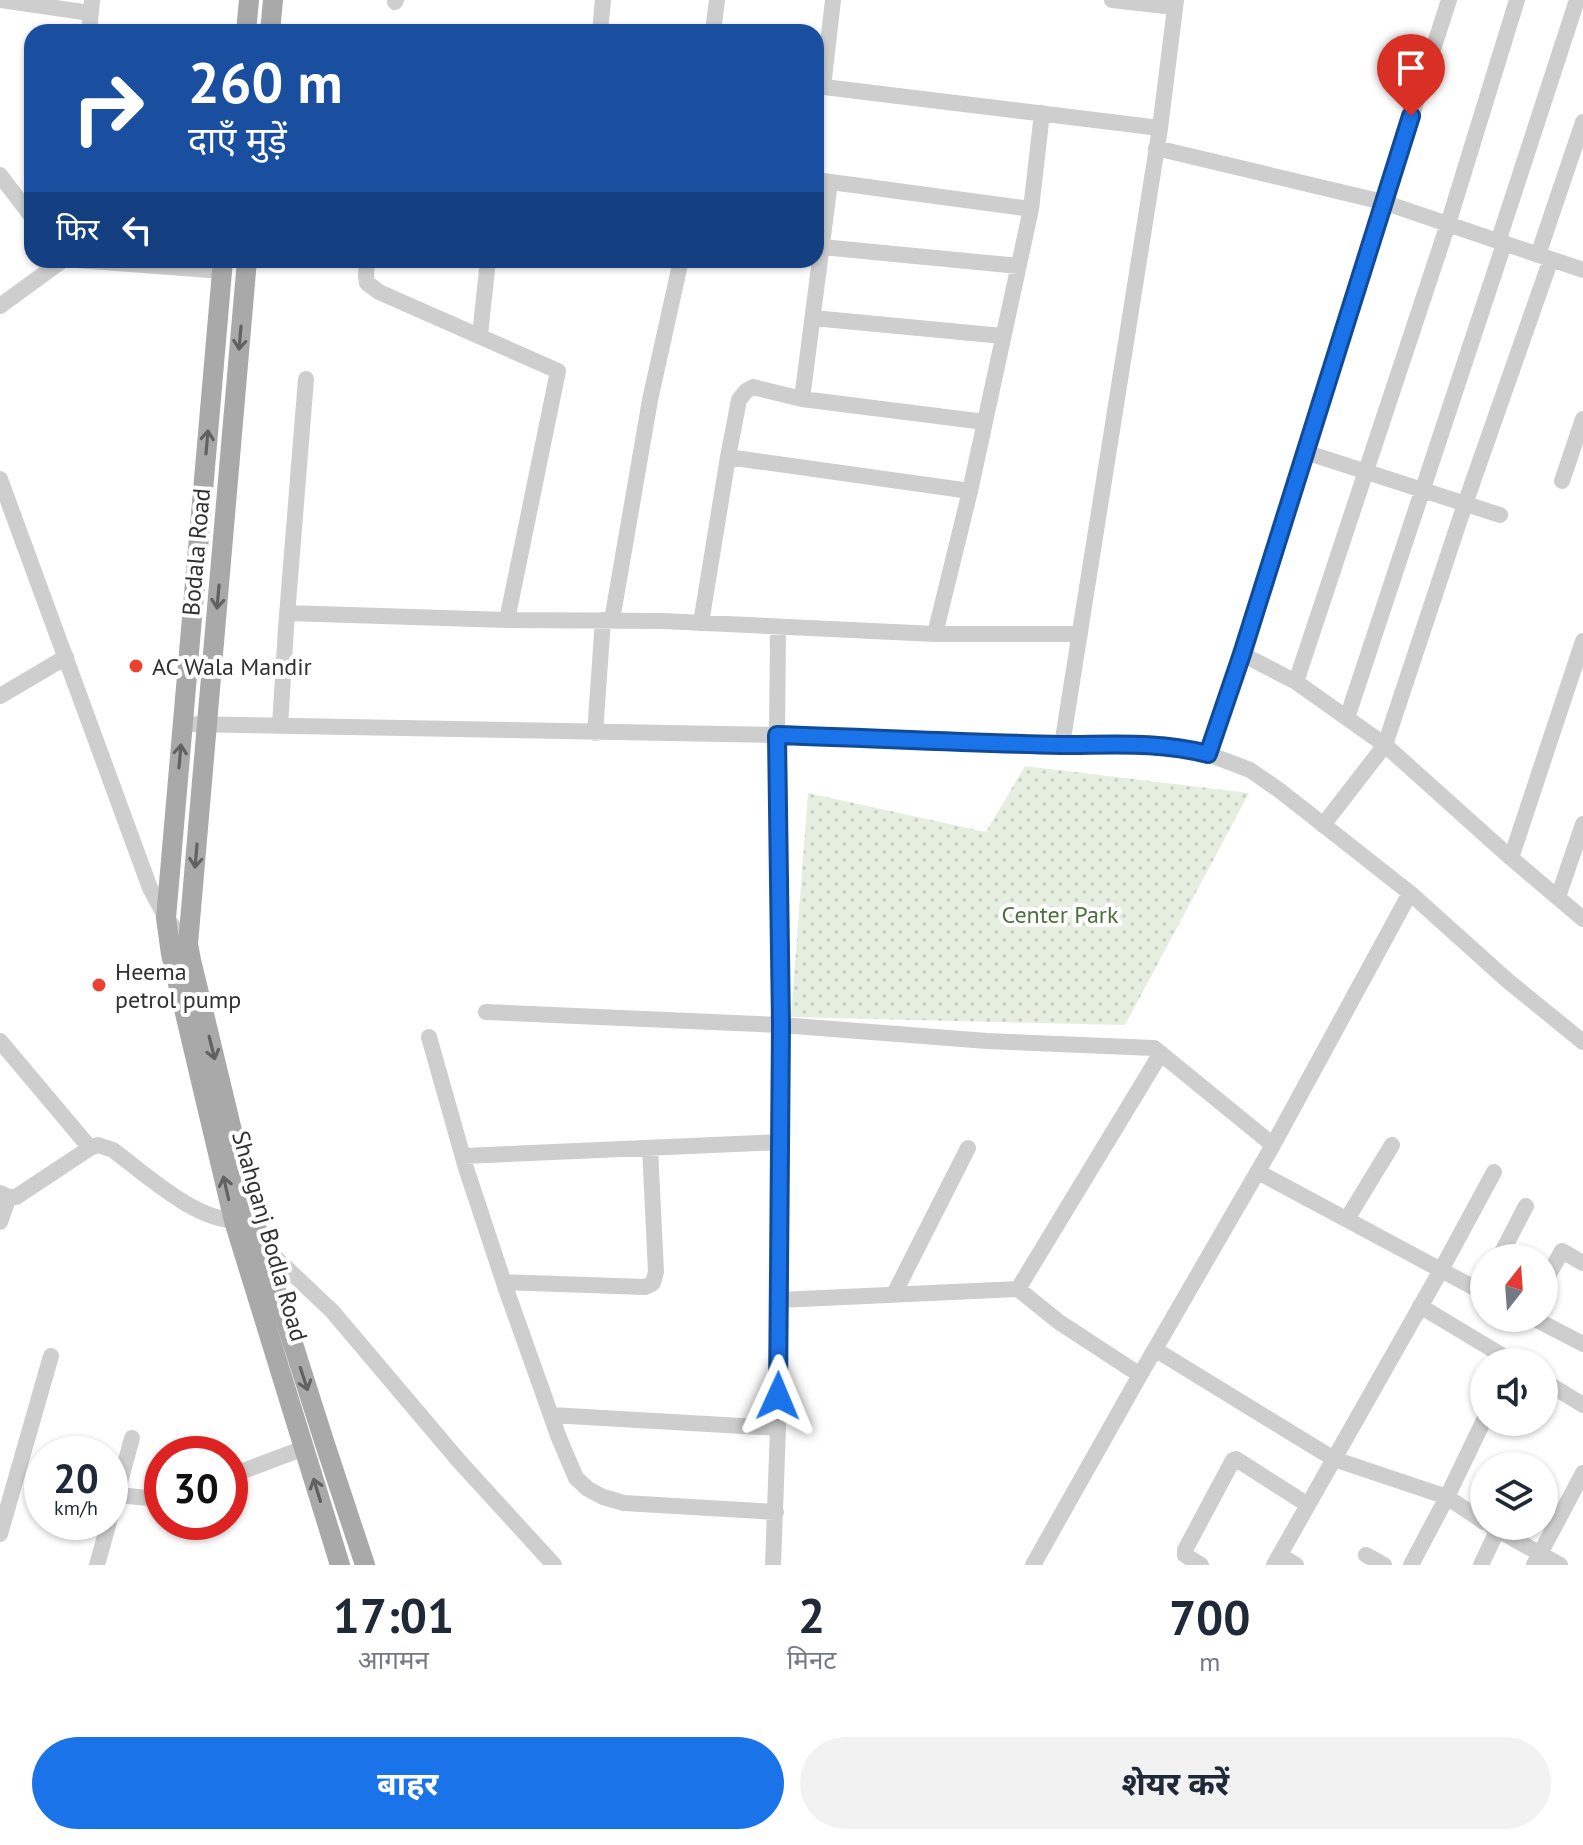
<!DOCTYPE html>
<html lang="hi">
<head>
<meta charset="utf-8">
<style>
	body { margin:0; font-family:"PT Sans","Noto Sans Devanagari",sans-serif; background:#f2f2f3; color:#1f2937; height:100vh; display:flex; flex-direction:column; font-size:30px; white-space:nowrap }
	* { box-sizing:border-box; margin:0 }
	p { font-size:26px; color:#747a83 }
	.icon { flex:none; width:44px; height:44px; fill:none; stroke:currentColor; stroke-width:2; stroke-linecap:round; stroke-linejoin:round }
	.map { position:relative; height:1565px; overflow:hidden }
	.drawer { display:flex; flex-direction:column; background:#fff; flex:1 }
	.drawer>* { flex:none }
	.top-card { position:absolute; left:24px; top:24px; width:800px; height:244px; border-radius:24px; box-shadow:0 2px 6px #0004; background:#1a4fa0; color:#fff; overflow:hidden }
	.needle { width:52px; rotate:17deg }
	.fabs { position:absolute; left:1470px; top:1244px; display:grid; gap:16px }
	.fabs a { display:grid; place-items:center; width:88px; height:88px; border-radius:50%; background:#fff; box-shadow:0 2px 6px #0004; font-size:40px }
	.speed { position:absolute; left:24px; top:1436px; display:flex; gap:16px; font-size:40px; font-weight:700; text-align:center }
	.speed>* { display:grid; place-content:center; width:104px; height:104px; border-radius:50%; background:#fff; box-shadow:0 2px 6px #0004; line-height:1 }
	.speed small { font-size:20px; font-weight:400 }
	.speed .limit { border:12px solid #d22; background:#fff; color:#111 }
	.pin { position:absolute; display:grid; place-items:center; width:68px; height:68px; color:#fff; margin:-82px -34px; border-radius:50% 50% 50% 0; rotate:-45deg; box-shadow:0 0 8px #0007 }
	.pin .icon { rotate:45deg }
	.me { position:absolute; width:88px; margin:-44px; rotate:1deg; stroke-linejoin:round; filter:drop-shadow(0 0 6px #0008) }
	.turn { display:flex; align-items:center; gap:28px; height:168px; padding:0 32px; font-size:36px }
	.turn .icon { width:104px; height:104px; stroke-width:2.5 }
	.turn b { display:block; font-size:56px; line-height:68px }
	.then { display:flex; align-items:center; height:76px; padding:0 32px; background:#0003; gap:16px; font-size:30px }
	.eta { display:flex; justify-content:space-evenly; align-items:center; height:136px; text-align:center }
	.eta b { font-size:48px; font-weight:700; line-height:56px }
	.button { display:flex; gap:16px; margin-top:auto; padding:16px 32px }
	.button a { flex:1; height:92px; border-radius:48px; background:#1a73e8; color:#fff; font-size:32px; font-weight:700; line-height:92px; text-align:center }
	.button a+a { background:#f2f2f3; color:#1f2937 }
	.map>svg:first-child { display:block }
</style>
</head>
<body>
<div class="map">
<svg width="1583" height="1565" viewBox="0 0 1583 1565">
	<defs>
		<pattern id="grass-dots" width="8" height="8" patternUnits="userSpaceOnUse" patternTransform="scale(2)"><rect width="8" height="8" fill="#e5eedf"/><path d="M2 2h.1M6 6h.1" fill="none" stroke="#c5cdc0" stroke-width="1.8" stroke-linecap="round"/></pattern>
	</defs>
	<rect width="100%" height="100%" fill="#fff"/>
	<!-- grass -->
	<path fill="url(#grass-dots)" d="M1025,766L1249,793L1125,1025L791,1017L808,793L986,832Z"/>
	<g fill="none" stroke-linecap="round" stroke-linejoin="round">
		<!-- minor -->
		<path stroke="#cecece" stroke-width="16" d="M0,0L90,13
			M1112,0L1174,7
			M395,2L396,0
			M89,32L92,0
			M600,32L603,0
			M713,32L717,0
			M816,86L1160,128
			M823,87L833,0
			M1156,148L1383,202L1583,270
			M0,175L32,217
			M816,180L1031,209
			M830,182L802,399L985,422
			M1498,242L1577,0
			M822,247L1019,266
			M1538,255L1583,122
			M77,260L222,271
			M0,306L63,260
			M813,318L1003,336
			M480,335L488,260
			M1305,452L1500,515
			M728,457L739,400L746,391L753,387L802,399
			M0,479L150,888L166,918L188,944
			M1562,481L1583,419
			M287,613L507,620L558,371L379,292L367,283L366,276L367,260
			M507,620L662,621L935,634H1080
			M612,620L650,400L681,260
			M701,623L728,457L970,491
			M935,634L970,491L1031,209L1042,113
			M1242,654L1296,682L1385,745L1511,858L1583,919
			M1296,682L1448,224L1517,0
			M0,696L66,657
			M1347,718L1504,244
			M183,724L777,735L1062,745L1141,743L1185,748L1208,754L1250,770L1279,790L1410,893L1508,981L1583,1042
			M280,726L286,628L306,379
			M595,733L603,620
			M1062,745L1160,128L1176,0
			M1208,754C1293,504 1367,251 1449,0
			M1323,825L1385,745L1465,504L1551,259
			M1511,858L1583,641
			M1558,897L1583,824
			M486,1012L781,1025L987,1041L1154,1048L1273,1145
			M429,1037L466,1168L506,1289L559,1438L576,1478L588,1489L603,1497L624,1503L776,1512
			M0,1041L90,1148
			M463,1156L780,1142
			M1258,1172L1441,1270L1334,1459L1447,1497L1484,1522
			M0,1193L9,1197H16L90,1148L98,1145L113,1150C145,1174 201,1226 243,1220
			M1347,1219L1392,1145
			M0,1222L9,1197
			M261,1244L332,1311L459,1461L554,1565
			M1499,1258L1526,1206
			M504,1282L645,1287L653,1283L656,1272L650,1148
			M1544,1283L1562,1251L1583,1263
			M1018,1289L1161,1053
			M1484,1293L1441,1270L1494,1172
			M894,1294L968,1148
			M779,1300L1018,1289L1059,1322L1140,1375
			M1420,1306L1513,1362
			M1533,1318L1583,1344
			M1156,1350L1334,1459L1274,1565
			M1544,1381L1583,1405
			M551,1415L778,1428
			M230,1476L304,1448
			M117,1495L149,1498L162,1495
			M110,1519L132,1438
			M1491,1526L1560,1565
			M0,1534L51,1356
			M1280,1555L1296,1565
			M1366,1555L1384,1565
			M97,1565L109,1522
			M773,1565L778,1428L781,1025L777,735L778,627
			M1033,1565L1140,1375L1273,1145L1410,893
			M1201,1565L1185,1555V1550L1233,1460L1236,1459L1308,1505
			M1411,1565L1447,1497L1484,1420
			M1481,1565L1497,1531
			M1534,1565L1583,1473"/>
		<!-- major -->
		<path stroke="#a9a9a9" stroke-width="20" d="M246,32L249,0
			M270,32L273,0
			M223,260L166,918L171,954L234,1221L340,1565
			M247,260L188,944L191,960L253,1218L324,1441L365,1565"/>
	</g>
	<!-- one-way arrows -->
	<defs><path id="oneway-shaft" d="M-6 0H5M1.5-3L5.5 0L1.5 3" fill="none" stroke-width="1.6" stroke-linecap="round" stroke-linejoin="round" transform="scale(2)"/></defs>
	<g stroke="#616161">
		<use href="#oneway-shaft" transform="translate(240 338) rotate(95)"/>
		<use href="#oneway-shaft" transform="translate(207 442) rotate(-85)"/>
		<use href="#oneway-shaft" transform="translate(218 597) rotate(95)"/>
		<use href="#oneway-shaft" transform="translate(180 756) rotate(-85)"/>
		<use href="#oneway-shaft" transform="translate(196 856) rotate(95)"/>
		<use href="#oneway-shaft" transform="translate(212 1048) rotate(76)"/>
		<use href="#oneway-shaft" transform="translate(226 1188) rotate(-103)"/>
		<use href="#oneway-shaft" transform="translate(304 1379) rotate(72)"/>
		<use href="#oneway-shaft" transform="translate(317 1490) rotate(-107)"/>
	</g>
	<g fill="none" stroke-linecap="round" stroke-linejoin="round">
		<defs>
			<path id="route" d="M778,1396L781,1025L777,735C872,738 967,743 1061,745C1112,745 1158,741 1208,754L1242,654L1411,116"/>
		</defs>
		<!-- route casing -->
		<use href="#route" stroke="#114b97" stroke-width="20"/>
		<!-- route -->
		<use href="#route" stroke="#1a73e8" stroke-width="14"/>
	</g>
	<!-- markers -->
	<g fill="#ec4030" stroke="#fff" stroke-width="3">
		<circle cx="136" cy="666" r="8"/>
		<circle cx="99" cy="985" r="8"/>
	</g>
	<g text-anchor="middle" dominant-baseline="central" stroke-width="8" stroke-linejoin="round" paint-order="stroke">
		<!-- street labels -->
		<g font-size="24" fill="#313131" stroke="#fff">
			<text transform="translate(196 552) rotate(-85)">Bodala Road</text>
			<text transform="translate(270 1236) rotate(74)">Shahganj Bodla Road</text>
		</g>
		<!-- poi labels -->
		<g font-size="24" fill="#313131" stroke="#fff" text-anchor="start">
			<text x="152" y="666">AC Wala Mandir</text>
			<text x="115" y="971">Heema<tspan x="115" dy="28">petrol pump</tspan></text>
		</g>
		<!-- park labels -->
		<g font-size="24" fill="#4c703c" stroke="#fff">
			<text x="1060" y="914">Center Park</text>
		</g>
	</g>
</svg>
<div class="fabs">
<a><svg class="needle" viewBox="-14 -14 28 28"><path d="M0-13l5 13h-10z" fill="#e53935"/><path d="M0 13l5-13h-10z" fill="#747a83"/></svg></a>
<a><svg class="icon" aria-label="sound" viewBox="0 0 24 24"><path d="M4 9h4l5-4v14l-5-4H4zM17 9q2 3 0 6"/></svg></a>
<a><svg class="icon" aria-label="layers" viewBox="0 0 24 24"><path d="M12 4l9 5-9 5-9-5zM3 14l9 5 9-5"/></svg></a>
</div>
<div class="speed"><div>20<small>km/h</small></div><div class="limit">30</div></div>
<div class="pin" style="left:1411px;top:116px;background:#d93025"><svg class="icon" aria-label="arrive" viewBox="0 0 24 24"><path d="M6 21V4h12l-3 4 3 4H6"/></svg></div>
<svg class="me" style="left:778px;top:1396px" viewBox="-20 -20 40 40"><path d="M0-17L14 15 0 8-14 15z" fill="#1a73e8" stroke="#fff" stroke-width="4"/></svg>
<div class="top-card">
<div class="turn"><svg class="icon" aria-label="right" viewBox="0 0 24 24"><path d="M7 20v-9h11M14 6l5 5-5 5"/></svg><div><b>260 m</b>दाएँ मुड़ें</div></div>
<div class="then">फिर<svg class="icon" aria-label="left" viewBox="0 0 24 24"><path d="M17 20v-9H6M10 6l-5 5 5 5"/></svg></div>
</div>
</div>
<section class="drawer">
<div class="eta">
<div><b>17:01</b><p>आगमन</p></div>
<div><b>2</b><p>मिनट</p></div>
<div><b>700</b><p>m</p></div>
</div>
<div class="button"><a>बाहर</a><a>शेयर करें</a></div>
</section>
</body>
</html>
